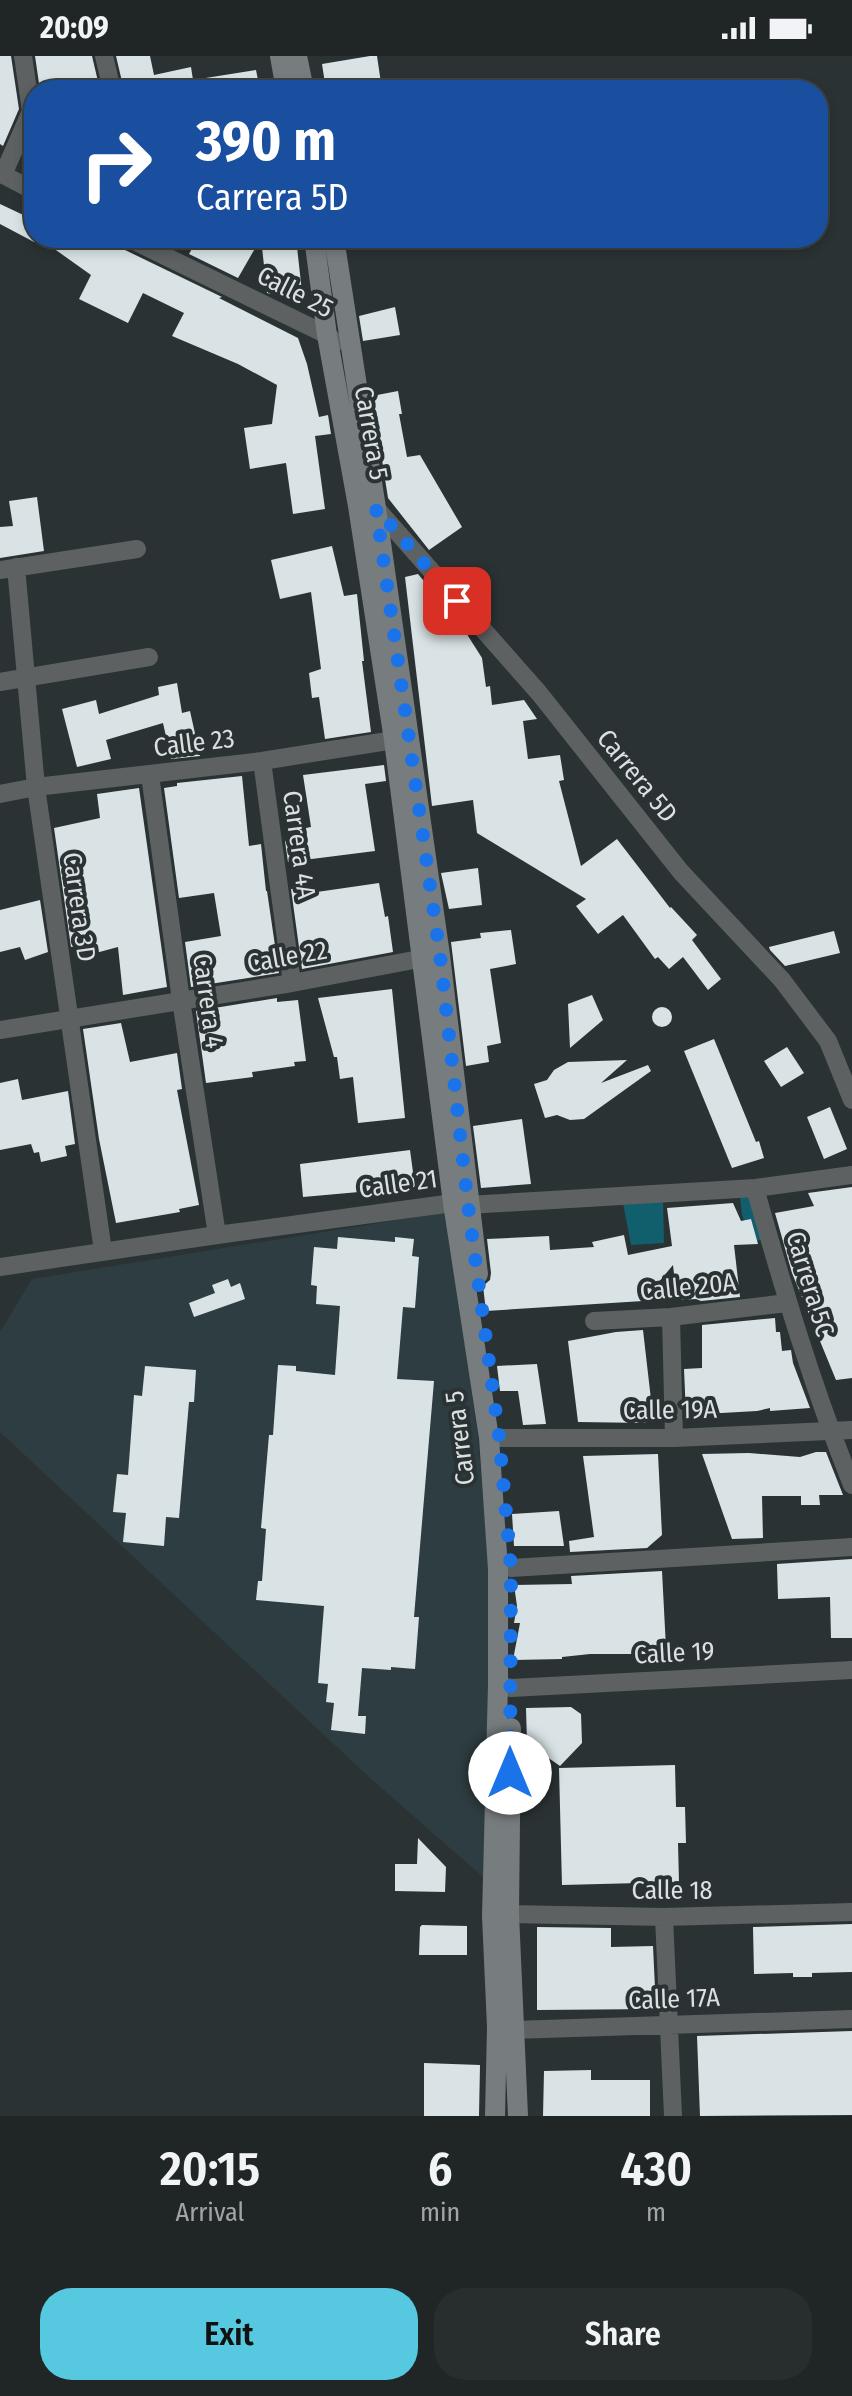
<!DOCTYPE html>
<html lang="en">
<head>
<meta charset="utf-8">
<style>
	body { margin:0; font-family:"Fira Sans Condensed",sans-serif; background:#282e2e; color:#f1f3f6; height:100vh; display:flex; flex-direction:column; font-size:30px; white-space:nowrap }
	* { box-sizing:border-box; margin:0 }
	p { font-size:26px; color:#a2a5a7 }
	.icon { flex:none; width:44px; height:44px; fill:none; stroke:currentColor; stroke-width:2; stroke-linecap:round; stroke-linejoin:round }
	.map { position:relative; height:2060px; overflow:hidden }
	.drawer { display:flex; flex-direction:column; background:#202626; flex:1 }
	.drawer>* { flex:none }
	.banner { position:absolute; left:24px; top:24px; width:804px; height:168px; border-radius:32px; box-shadow:0 4px 12px #0003,0 0 0 2px #3d4343; background:#1a4fa0; color:#fff; overflow:hidden }
	.pin { position:absolute; display:grid; place-items:center; width:68px; height:68px; color:#fff; margin:-34px; border-radius:16px; box-shadow:0 4px 12px #0006 }
	.me { position:absolute; width:88px; margin:-44px; rotate:0deg; stroke-linejoin:round; filter:drop-shadow(0 0 6px #0008) }
	.turn { display:flex; align-items:center; gap:28px; height:168px; padding:0 40px; font-size:36px }
	.turn .icon { width:104px; height:104px; stroke-width:2.5 }
	.turn b { display:block; font-size:56px; line-height:68px }
	.eta { display:flex; justify-content:space-evenly; align-items:center; height:136px; text-align:center }
	.eta b { font-size:48px; font-weight:600; line-height:56px }
	.cta { display:flex; gap:16px; margin-top:auto; padding:16px 40px }
	.cta a { flex:1; height:92px; border-radius:32px; background:#56c9e0; color:#111; font-size:32px; font-weight:600; line-height:92px; text-align:center }
	.cta a+a { background:#282e2e; color:#f1f3f6 }
	.status { display:flex; justify-content:space-between; align-items:center; height:56px; padding:0 40px; background:#202626; direction:ltr }
	.status svg { height:22px; fill:currentColor }
	.map>svg:first-child { display:block }
</style>
</head>
<body>
<div class="status"><b>20:09</b><svg viewBox="0 0 49 12"><path d="M0 12V9h3v3zM5 12V6h3v6zM10 12V3h3v9zM15 12V0h3v12zM26 1h20v11H26zM47 4h2v5h-2z"/></svg></div>
<div class="map">
<svg width="852" height="2060" viewBox="0 0 852 2060">
	<rect width="100%" height="100%" fill="#2a3233"/>
	<!-- built -->
	<path fill="#2e3d41" d="M447,1156L478,1383L489,1514V1646L483,1821L370,1722L0,1376V1276L32,1223Z"/>
	<!-- green -->
	<path fill="#115f6d" d="M752,1139L765,1183L752,1186L742,1159L740,1141L663,1144L664,1187L631,1189L623,1147L662,1141Z"/>
	<!-- building -->
	<path fill="#d9e3e5" d="M0,0H11L19,53L3,90L0,88Z
		M35,0H92L100,34H40Z
		M116,0H150L154,19L191,11L193,24L256,14L260,34H124Z
		M370,0H377L382,34H326L322,8Z
		M0,148L34,164V186L0,168Z
		M39,182H110L117,185L123,193L222,241L219,242L298,282L307,308L319,361L328,359L331,378L315,380L325,453L293,458L286,407L250,413L244,372L272,368L277,329L238,308L172,280L184,257L143,237L128,267L79,243L91,219Z
		M198,182H261L238,222L189,198Z
		M261,182H296L302,236L271,238L267,237Z
		M395,251L400,279L363,285L359,260Z
		M398,335L402,358H399L407,401L420,399L462,471L429,494L388,442L372,340Z
		M37,441L44,495L0,502V471L13,470L9,445Z
		M332,490L344,540L357,538L364,605H362L371,676L325,683L319,641L312,642L309,617L321,613L311,536L280,543L271,504Z
		M418,518L463,572L482,602L486,631L490,630L492,649L524,644L537,663L523,665L528,703L560,699L564,724L559,725L581,810L617,783L670,852L671,851L697,879L692,884L721,923L708,934L683,901L669,913L658,901L655,903L623,859L598,878L576,850L586,843L477,777L473,744L432,750L405,521Z
		M177,627L182,657L190,655L200,700L171,703L163,667L106,684L111,703L77,711L62,653L96,644L99,658L159,639L158,631Z
		M384,709L386,725L365,728L375,795L288,806L285,785L307,782L306,772L311,771L303,719Z
		M242,720L249,790L261,788L266,835H267L279,917L191,931L185,886L221,880L214,837L179,842L164,732L177,730V727Z
		M139,732L167,931L123,939L118,891L92,898L90,887L71,891L54,772L100,762L97,738Z
		M478,812L482,849L449,853L441,817Z
		M379,827L385,861L388,860L393,896L302,913L291,833L311,832L310,837Z
		M40,844L48,896L25,904L20,891L0,896V854Z
		M511,874L516,908L490,913L501,987L487,990L489,1006L466,1010L451,886L481,882L480,877Z
		M834,875L840,897L785,910L770,894L769,891Z
		M392,933L405,1062L358,1067L353,1021L340,1023L337,1001H334L318,942Z
		M592,939L603,964L570,992L568,948Z
		M277,942V946L298,944L306,1005L294,1006L295,1010L252,1016L253,1021L206,1027L196,955Z
		M652 961a10 10 0 1 1 20 0a10 10 0 1 1-20 0Z
		M121,967L130,1006L177,997L182,1033L177,1034L199,1149L179,1153L180,1156L116,1167L99,1083L83,973Z
		M714,983L756,1086L759,1085L764,1102L732,1112L684,995Z
		M787,991L804,1017L781,1031L764,1005Z
		M627,1004L601,1027L648,1009L651,1015L584,1063L570,1064L557,1059L545,1062L534,1028L547,1024L554,1014L568,1006Z
		M18,1023L22,1044L68,1035L75,1088L65,1090L67,1100L41,1106L39,1096L34,1097L31,1088L0,1094V1027Z
		M830,1051L847,1093L824,1103L807,1061Z
		M522,1063L531,1128L481,1132L473,1070Z
		M410,1094L415,1131L303,1141L300,1108Z
		M852,1131V1322L836,1324L792,1217L775,1157L814,1150L808,1137Z
		M733,1147L741,1165L751,1163L758,1188L734,1189L740,1241L701,1245L696,1243L677,1244L673,1209L643,1245L486,1255L483,1230L490,1224L491,1217L487,1183L549,1180L550,1194L594,1191L592,1186L624,1179L628,1199L672,1190L667,1152Z
		M338,1181L395,1186V1181L414,1183L412,1200L419,1201L415,1252L403,1251L397,1323L434,1325L414,1561H419L415,1613L391,1611V1614L362,1612L358,1660H366L365,1678L331,1674L334,1647L326,1646L328,1628L318,1627L324,1550L256,1544L258,1525H262L266,1473L261,1472L269,1379H273L278,1309L296,1310V1315L335,1319L340,1250L316,1248L317,1230L311,1229L314,1191L337,1193Z
		M228,1223L231,1231L240,1227L245,1243L194,1261L189,1247L215,1237L212,1229Z
		M775,1262L776,1276H780L782,1295L791,1294L793,1307L810,1352L770,1355V1352L757,1355L686,1359L684,1313L702,1312V1269Z
		M643,1274L653,1361L646,1367L578,1366L568,1285L616,1276Z
		M537,1308L546,1368L523,1369L518,1335H500L497,1310Z
		M145,1310L196,1314L194,1346H189L179,1462L166,1461L164,1490L123,1486L126,1457L113,1456L117,1418L128,1419L134,1339L142,1340Z
		M816,1396H826L843,1439H819L820,1449H801V1440H762L763,1482L732,1483L702,1398L749,1397L800,1401Z
		M658,1398L662,1479L647,1492L570,1496L569,1485L594,1481L583,1400Z
		M559,1455L564,1490H514L512,1458Z
		M852,1503V1582H831L830,1541L778,1543L777,1508Z
		M662,1515L666,1592L660,1598H590L562,1601V1603L513,1604L520,1567H514L517,1550L514,1529L572,1528L571,1520Z
		M571,1651L581,1658L582,1687L560,1710L527,1687L526,1652Z
		M675,1709L676,1751H685L686,1787H678L679,1826L562,1829L559,1712Z
		M418,1782L446,1811L445,1836L395,1835V1808H417Z
		M852,1868V1916L812,1917V1921H793V1917L754,1918L753,1871Z
		M422,1869L467,1870V1899H419L420,1871Z
		M537,1871L611,1872V1891L653,1890L656,1953L537,1954Z
		M852,1975V2059L700,2060L697,1980Z
		M424,2007L480,2009L479,2060H424Z
		M591,2014V2024H650V2060H543L544,2015Z"/>
	<g fill="none" stroke-linecap="round" stroke-linejoin="round">
		<!-- street -->
		<path stroke="#5d6162" stroke-width="18" d="M104,0L112,34
			M0,117L34,135
			M3,119L31,55L23,0
			M128,182L327,279L336,286
			M370,452H376L539,637L681,816L782,924L828,985L852,1044
			M16,511L36,731L103,1195
			M0,514L137,493
			M0,626L149,601
			M262,705L292,927
			M150,719L181,944L217,1179
			M0,738L36,731L262,705L394,684
			M0,974L292,927L435,900
			M755,1132C783,1232 813,1332 852,1429
			M0,1211L217,1179L453,1147L468,1149L755,1132L852,1119
			M671,1261L674,1382
			M594,1265L671,1261L787,1247
			M489,1382H674L852,1374
			M511,1512L852,1491
			M498,1629L511,1632L852,1614
			M495,1859L509,1858L664,1861L852,1856
			M664,1861L673,2060
			M500,1972L513,1974L852,1963"/>
		<!-- secondary -->
		<path stroke="#777c7e" stroke-width="20" d="M280,0L286,34
			M297,0L304,34
			M314,182L327,279L358,450L394,684L453,1147L489,1382L498,1513V1629L492,1860L497,1971L495,2060
			M334,182L376,452L440,899L478,1218
			M511,1672L509,1858L518,2060"/>
	</g>
	<g fill="none" stroke-linecap="round" stroke-linejoin="round">
		<!-- route -->
		<path stroke="#1a73e8" stroke-width="14" stroke-dasharray="0 25.2" d="M457,545L376,452L440,899L468,1149L499,1380L511,1512L510,1717"/>
	</g>
	<g text-anchor="middle" dominant-baseline="central" stroke-width="8" stroke-linejoin="round" paint-order="stroke">
		<!-- street labels -->
		<g font-size="26" fill="#dbe0e1" stroke="#2a3233">
			<text transform="translate(295 236) rotate(27)">Calle 25</text>
			<text transform="translate(371 377) rotate(80)">Carrera 5</text>
			<text transform="translate(194 687) rotate(-7)">Calle 23</text>
			<text transform="translate(637 720) rotate(51)">Carrera 5D</text>
			<text transform="translate(299 789) rotate(82)">Carrera 4A</text>
			<text transform="translate(79 851) rotate(82)">Carrera 3D</text>
			<text transform="translate(287 901) rotate(-10)">Calle 22</text>
			<text transform="translate(208 945) rotate(82)">Carrera 4</text>
			<text transform="translate(398 1128) rotate(-8)">Calle 21</text>
			<text transform="translate(810 1228) rotate(73)">Carrera 5C</text>
			<text transform="translate(688 1231) rotate(-6)">Calle 20A</text>
			<text transform="translate(670 1354) rotate(-1)">Calle 19A</text>
			<text transform="translate(460 1382) rotate(-97)">Carrera 5</text>
			<text transform="translate(674 1597) rotate(-3)">Calle 19</text>
			<text x="672" y="1834">Calle 18</text>
			<text transform="translate(674 1943) rotate(-2)">Calle 17A</text>
		</g>
	</g>
</svg>
<div class="pin" style="left:457px;top:545px;background:#d93025"><svg class="icon" aria-label="arrive" viewBox="0 0 24 24"><path d="M6 21V4h12l-3 4 3 4H6"/></svg></div>
<svg class="me" style="left:510px;top:1717px" viewBox="-20 -20 40 40"><circle r="19" fill="#fff"/><path d="M0-13L10 11 0 6-10 11z" fill="#1a73e8"/></svg>
<div class="banner">
<div class="turn"><svg class="icon" aria-label="right" viewBox="0 0 24 24"><path d="M7 20v-9h11M14 6l5 5-5 5"/></svg><div><b>390 m</b>Carrera 5D</div></div>
</div>
</div>
<section class="drawer">
<div class="eta">
<div><b>20:15</b><p>Arrival</p></div>
<div><b>6</b><p>min</p></div>
<div><b>430</b><p>m</p></div>
</div>
<div class="cta"><a>Exit</a><a>Share</a></div>
</section>
</body>
</html>
